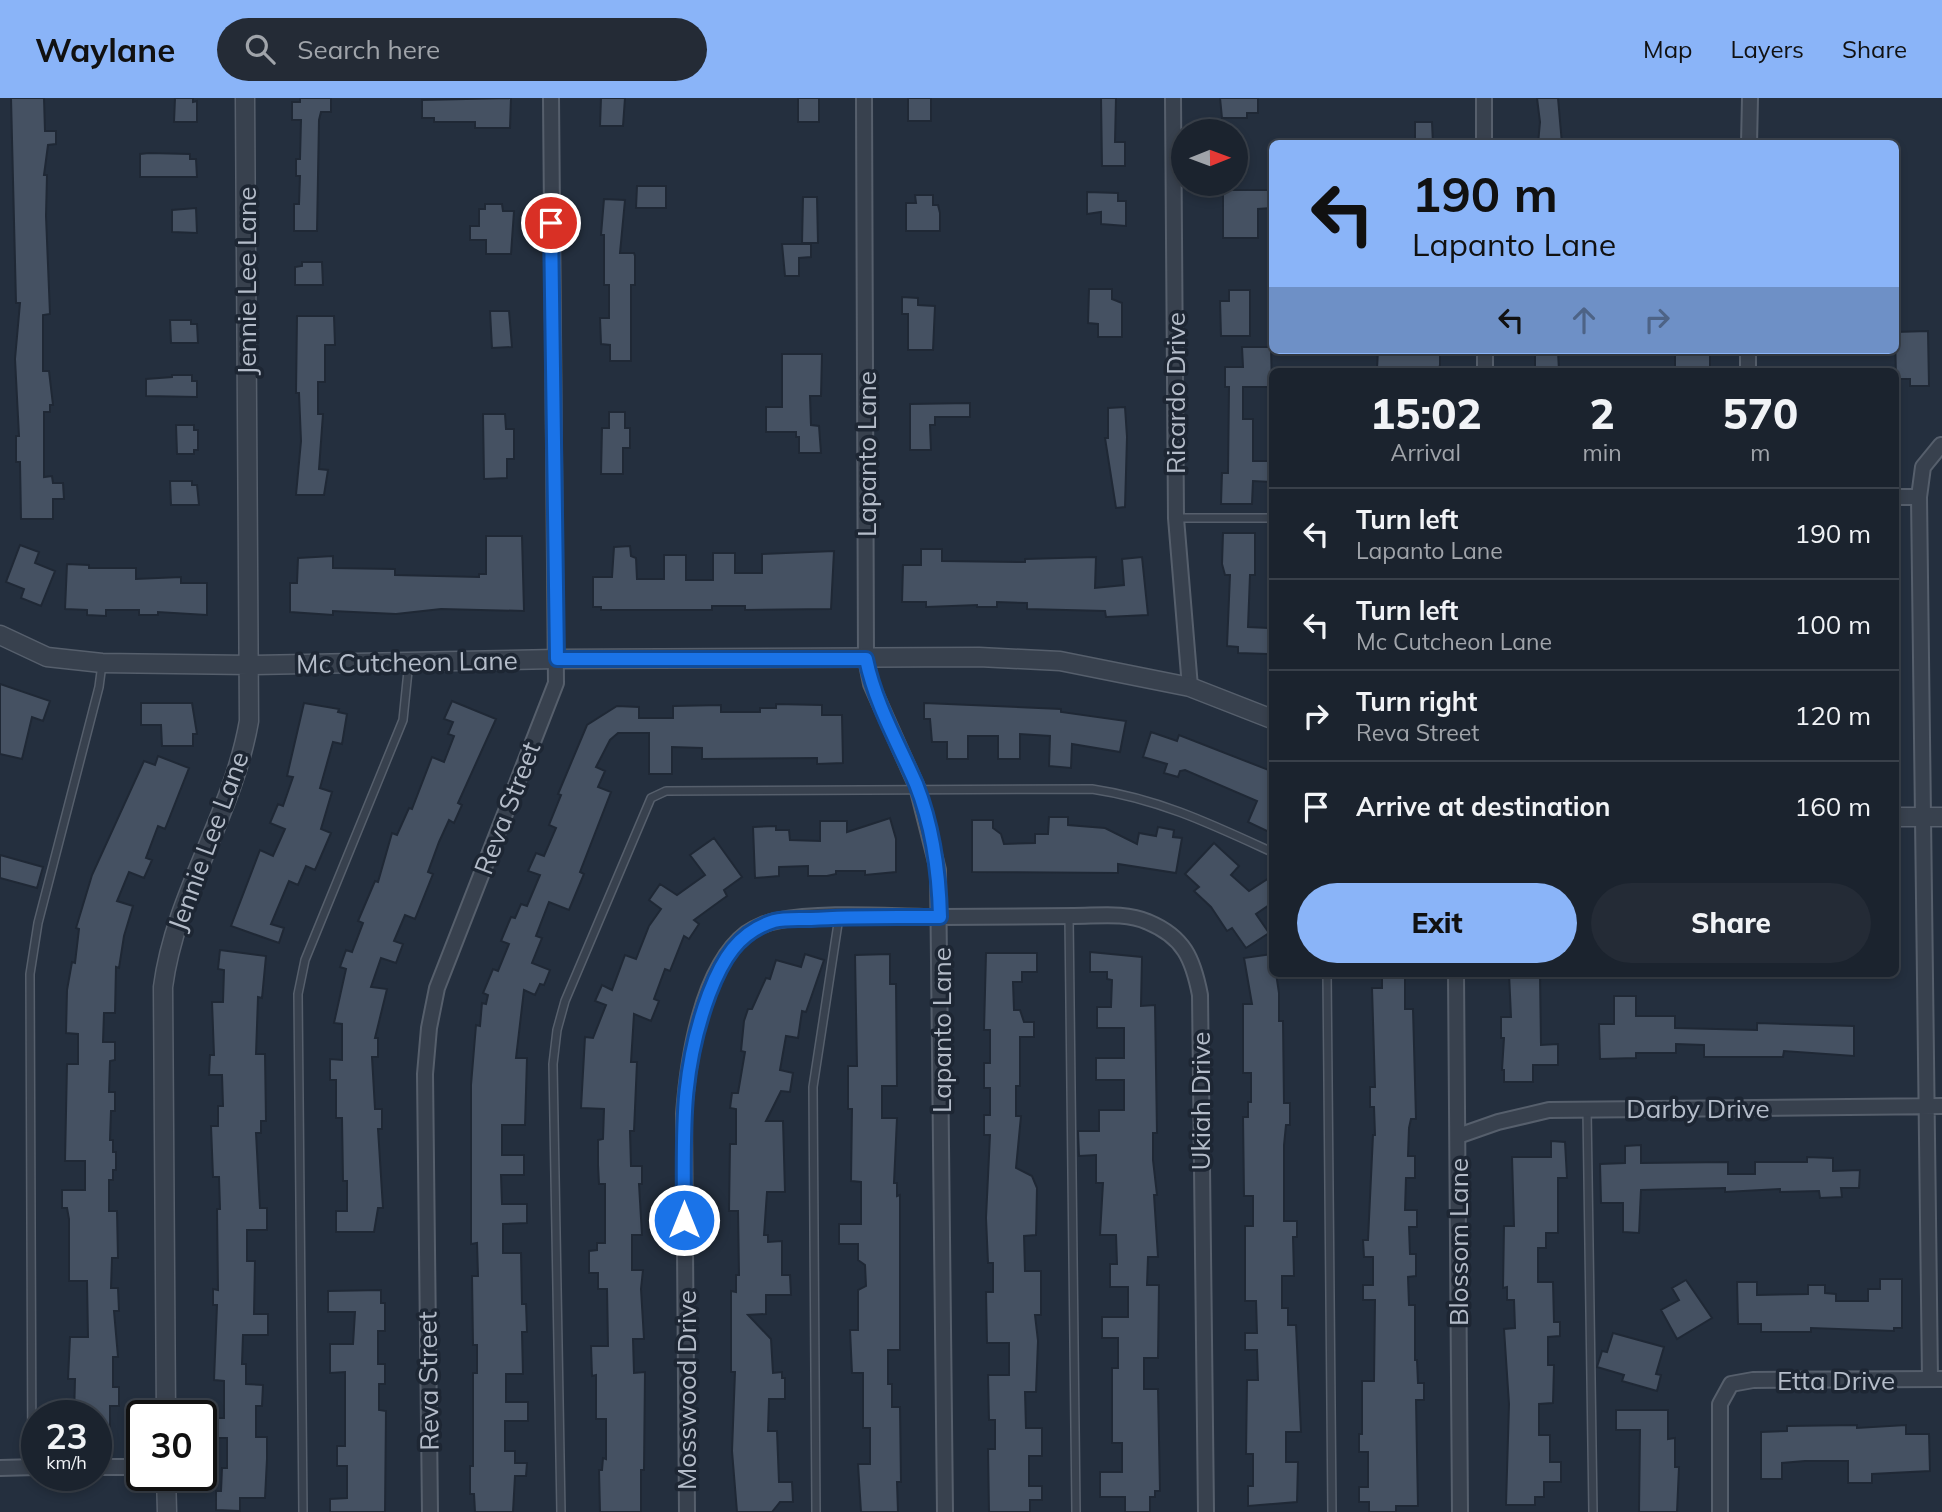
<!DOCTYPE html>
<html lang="en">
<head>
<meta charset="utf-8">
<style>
	body { margin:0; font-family:Mulish,sans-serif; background:#242b36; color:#f1f3f6; height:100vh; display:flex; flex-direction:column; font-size:26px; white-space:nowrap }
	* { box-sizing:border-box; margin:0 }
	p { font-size:23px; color:#a0a4aa }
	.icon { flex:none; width:38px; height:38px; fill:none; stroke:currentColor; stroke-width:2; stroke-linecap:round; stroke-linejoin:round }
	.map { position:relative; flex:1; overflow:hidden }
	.side { position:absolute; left:1269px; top:270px; width:630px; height:609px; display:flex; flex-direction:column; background:#1b232e; border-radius:10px; box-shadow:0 4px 10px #0003,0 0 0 2px #39404a }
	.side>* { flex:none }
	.hud { position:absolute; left:1269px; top:42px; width:630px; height:214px; border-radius:10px; box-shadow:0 4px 10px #0003,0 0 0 2px #39404a; background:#8ab4f8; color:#111; overflow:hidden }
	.needle { width:46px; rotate:89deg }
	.controls { position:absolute; left:1171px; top:21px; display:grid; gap:14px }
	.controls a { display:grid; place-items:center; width:77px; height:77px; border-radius:50%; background:#1b232e; box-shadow:0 4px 10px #0003,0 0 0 2px #39404a; font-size:35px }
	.speed { position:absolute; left:21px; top:1302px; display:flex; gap:14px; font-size:35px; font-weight:700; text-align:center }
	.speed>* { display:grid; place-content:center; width:91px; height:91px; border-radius:50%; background:#1b232e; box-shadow:0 4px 10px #0003,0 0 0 2px #39404a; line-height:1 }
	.speed small { font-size:18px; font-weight:400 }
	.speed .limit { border:4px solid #111; border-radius:10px; background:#fff; color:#111 }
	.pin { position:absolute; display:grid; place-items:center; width:60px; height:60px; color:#fff; margin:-30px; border:4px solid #fff; border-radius:50%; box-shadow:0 2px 7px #0007 }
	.me { position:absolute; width:77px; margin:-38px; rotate:0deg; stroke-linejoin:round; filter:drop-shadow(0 0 5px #0008) }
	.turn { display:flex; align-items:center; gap:24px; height:147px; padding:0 28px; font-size:32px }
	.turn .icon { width:91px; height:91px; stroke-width:2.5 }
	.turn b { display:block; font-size:49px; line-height:60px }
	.lanes { display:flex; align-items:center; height:66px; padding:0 28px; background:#0003; justify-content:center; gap:35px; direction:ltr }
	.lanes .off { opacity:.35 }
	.eta { display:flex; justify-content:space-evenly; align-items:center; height:119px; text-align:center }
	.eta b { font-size:42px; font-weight:800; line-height:49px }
	.cta { display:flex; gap:14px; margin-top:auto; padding:14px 28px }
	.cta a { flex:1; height:80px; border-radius:42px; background:#8ab4f8; color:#111; font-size:28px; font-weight:800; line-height:80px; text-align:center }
	.cta a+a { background:#242b36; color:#f1f3f6 }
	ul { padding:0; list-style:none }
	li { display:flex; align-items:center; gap:21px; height:91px; padding:0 28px; border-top:2px solid #39404a }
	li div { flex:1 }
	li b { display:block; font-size:26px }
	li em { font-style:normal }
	header { display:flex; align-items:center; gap:42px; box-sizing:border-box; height:98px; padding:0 35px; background:#8ab4f8; color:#111 }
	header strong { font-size:33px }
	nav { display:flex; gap:38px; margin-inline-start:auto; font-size:24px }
	.search { width:490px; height:63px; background:#242b36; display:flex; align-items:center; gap:18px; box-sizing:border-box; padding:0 24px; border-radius:38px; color:#a0a4aa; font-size:26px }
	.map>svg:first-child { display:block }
</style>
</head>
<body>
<header>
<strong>Waylane</strong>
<div class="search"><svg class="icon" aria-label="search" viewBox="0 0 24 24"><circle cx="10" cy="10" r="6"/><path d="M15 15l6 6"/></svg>Search here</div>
<nav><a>Map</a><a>Layers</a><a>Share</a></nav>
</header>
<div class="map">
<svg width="1942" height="1414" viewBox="0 0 1942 1414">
	<rect width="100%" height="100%" fill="#242f3e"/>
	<!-- building -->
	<path fill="#455162" stroke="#1f2835" stroke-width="2" d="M11,0H44L45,33H56V46L48,47L44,77H47L46,118L50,216L43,217V273H49L53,307H50V314H44V379L52,378L53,385H63L64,401H53V421H21L20,364H16V338H19L15,261L20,205H16Z
		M175,0H193V4L197,3V24H174Z
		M300,0H331V14H321L319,22L317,133H294V106H299L300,78H296V61H300L301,22H292V4H300Z
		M511,0L510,30H475V24H434V20H422V2Z
		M601,0H625L623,28H600Z
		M798,0H819V24H798Z
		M908,0H931V23H908Z
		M1101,0H1116L1115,44H1125V68H1102Z
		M1220,0H1258V15H1247V20H1222Z
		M1537,0H1558L1562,46H1538L1540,24Z
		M1415,24H1432L1433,46H1419V42H1415Z
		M149,55L190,56V61H196L197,79H140V56Z
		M637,88H666V110H636Z
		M1223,92H1272V110L1258,111V140H1223Z
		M1087,94L1118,95V103H1126V128L1101,126V114L1087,116Z
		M915,97H933V107H938L940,115V133H906V105H916Z
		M803,99H817L818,145H802Z
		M604,101L625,102L620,155H634L635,158V187H631V263H610V247L601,246L600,220H609V187H604V137H601Z
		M485,106H502L503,113H514L511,156H486V142H470V128H479V111H485Z
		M196,110L197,135L172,134V112Z
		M782,146H811V159L799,160V178H785Z
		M302,164H322L323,187H295V169L302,168Z
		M1089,191H1112V201L1122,205V239H1098V226L1088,225Z
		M1229,192H1250V238H1221L1220,203H1229Z
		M902,199L918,200V207L935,208L933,252H908V216H902Z
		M490,213H509L512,249L492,250Z
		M297,218H334L335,247H325V284H318V316H323L319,371L328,372L324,397H296L301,343L299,295H296Z
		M170,222H191V226H197L198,245H171Z
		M1928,233L1929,288H1910V281H1896L1895,234Z
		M1242,249H1271L1272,289H1243V321H1253V363H1272V384L1253,383L1252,406H1221L1222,375H1228L1229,289H1225V269H1243Z
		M1378,252H1440V267L1438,273L1377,271Z
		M1675,252H1710V273H1675Z
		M1558,253L1559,273H1535V254Z
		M782,256H822L821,298H810L811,327L819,328L821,355H799V339H796V334H766V309H782Z
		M172,277H192V283H197V299L146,298V281L172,279Z
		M970,305V319H935V327H930L931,352H910V306Z
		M1125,309L1127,339L1125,409L1116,410L1105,340H1108V310Z
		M609,314H625V330H630V350H623V376H601L602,330H609Z
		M483,316H505L506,331H514V361H507V380L484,381Z
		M176,327H194V332H198V352H194V356H177Z
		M170,383H192V387H197L199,407H171Z
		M1223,435H1255V477H1250L1248,529L1269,530L1268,556L1238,555V549L1227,548L1230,477H1225L1222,466Z
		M486,438H522L524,513L441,511L396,516L333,513V517L290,514V485H297L298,460L333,458V470L395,471V477L479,479V476H486Z
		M20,447L39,454L35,465L55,473L41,508L21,500L24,491L6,484Z
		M630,448L631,458L636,460L637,481H664V457H686V482H713V455H735V475H762V456L834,453L831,511L745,512V508H712V512H601V509H593V479H612L614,449Z
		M921,451H942V463L1025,464V461L1096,459L1095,490L1124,487L1122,461L1142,459L1148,517L1106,519L1105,513L1027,511V505L997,504V509H977V507L926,509V504H902L903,467H921Z
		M67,466L89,467V470H136V481L181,479V485H207V517L158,514V517H139V512H106V518L87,517V512L65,511Z
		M0,586L50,603L43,623L32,619L22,661L0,656Z
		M452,603L496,621L458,705L462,707L454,725L449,722L439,744L428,774L433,776L415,821L405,817L394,843L403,846L396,865L381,860L371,889L387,891L375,940H378V959H372L375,1011H382V1031H378L383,1110H378L374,1134H336V1113H347V1083H343L342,1020H336V982H330V961L342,962V926L334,925L346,871L340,869L346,852L352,854L363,825L358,823L375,783L378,784L392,735L397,737L409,710L412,711L432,659L444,664L454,638L448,636L453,624L444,621Z
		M141,605H192L197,636H193V648H162L161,627H141Z
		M304,605L339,611L338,614L347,616L342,646L333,644L320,690L332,694L321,731L331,735L315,772L306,768L298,787L289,783L271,826L284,830L279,845L231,828L260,752L273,758L285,731L270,725L278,706L283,708L293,679L287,678Z
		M924,605L1061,611V614L1126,623L1120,654L1072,646L1071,670L1049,668L1050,638L1020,636V661H998V638H968V661H947V644H932L930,621H924Z
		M776,606L822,607V617H842L843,665L817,666V660L702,661V650L672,649V676H649V635H618L610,642L596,669L605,673L598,689L611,694L580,774L584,776L569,812L549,804L536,838L542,840L532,865L550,872L544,887L540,886L535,897L524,892L516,960H527L525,1027H502V1057H524V1077H501L502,1106H527V1125L503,1126V1155H521L522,1206H526L527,1234H522L523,1276H506V1304H528V1323H505V1353H515V1365H527L526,1378H515L513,1414H475L474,1396H470V1368H473V1275H477V1247H473L472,1178H478L477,1145L471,1146V987L476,927L480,928L482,905L486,906L488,897L483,895L493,871L498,873L509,846L501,843L511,819L515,820L521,806L527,808L540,777L528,773L536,755L544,758L556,730L549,727L561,697L558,696L587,627L617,608L639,609V620H673V608L721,607V614H760V610H776Z
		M1151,634L1177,643L1179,637L1271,673L1272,669V726L1269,734L1248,724L1257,703L1185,672L1180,673L1178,679L1164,675L1167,666L1143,659Z
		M158,658L189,670L165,731L158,728L146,760L152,762L144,780L129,774L117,803L133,808L124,838L119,870L116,869L115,915H104L103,944H115V962L110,963L109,994H115V1013H111L110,1042H113V1054H116V1072H113V1082H109V1113H117L118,1160H112L111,1190H118L119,1213H114L118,1259H113V1289H119V1308H110V1332H96V1318H74L75,1281H68L70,1239H88L87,1183H69V1121L67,1110H62V1092H85V1063H65L67,966H78V936L66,935L67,892L72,864L75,865L79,831L76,830L92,777L144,663L155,667Z
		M1049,719H1068V727L1105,730L1137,746L1139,735L1156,738L1158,729L1174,732L1173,739L1182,740L1176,775L1118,766V775L972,774V722H993V730L1001,736L1004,746L1035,745V736H1048Z
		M890,720L896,741V774L865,777V773H836V776L827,778H808V768L779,769V778L755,780L753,729L776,728V732H789L790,742L820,743V723H847V734Z
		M714,740L742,779L724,792L727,798L694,822L699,826L689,841L684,838L670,873L665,871L654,901L659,903L651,923L634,916L631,964H637L634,1033H630L631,1068H642V1086H639L642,1137H632V1172H643L641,1191L644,1241H633L634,1275L645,1274L644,1372H641V1414H600L599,1372H602L603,1360L606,1361V1321H596V1277L592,1278L591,1248H608L607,1191H598V1175H589V1153L597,1152V1145H605V1086H599L598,1067V1042L603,1041L604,1011L581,1010L585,939L593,940L606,907L595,903L602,887L612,892L625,857L636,861L649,828L661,811L649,802L660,786L677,797L705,777L690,757Z
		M1214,745L1239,768L1231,777L1249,793L1272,778V805L1256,816L1269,835L1246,850L1232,830L1227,833L1211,809L1194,793L1199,789L1185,776Z
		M0,757L43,769L37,790L0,780Z
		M220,852L266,858L262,900L258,899L256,956H265L266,1023H261V1035H256L260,1110H267V1132H247V1163H255L254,1216H268V1237H243L242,1266H246V1286L263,1287L262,1308H256V1339H267V1361L265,1400H240V1413L216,1412V1393H221L222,1370H227V1340H216V1320H224V1283L214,1282L217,1207H213V1191L218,1192L217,1111H220L219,1079H213L211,1028H218V1008H223L222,977H209L210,957H214L212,904H223L224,872L218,871Z
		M1090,854L1142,859L1141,908L1155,907L1157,1035H1153V1062L1157,1097H1154L1158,1159H1148L1147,1187H1159L1158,1260H1144V1291H1158L1160,1393H1155V1399H1150V1414H1125V1399H1100V1374H1122V1345H1112V1270H1118V1240H1102V1219H1128V1189H1110V1166H1117L1116,1137H1100L1103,1085H1096V1057L1079,1058L1078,1033H1099V1012H1124V982H1096V960H1124V930H1097V909H1111L1112,882L1107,881V874H1090Z
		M986,855H1037V874H1022V884H1013L1014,912H1020L1024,924H1034V939H1020V988H1016V1018H1021L1016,1070L1032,1078L1037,1090L1036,1137L1024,1138L1025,1173H1041V1217H1035L1038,1243L1036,1294H1025L1026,1330H1042V1358H1029V1388H1042V1402H1030V1414H989L988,1351H995V1322H989L988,1277H1009V1245H987L986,1194H993V1165H988L986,1120L990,1037H984V1017H990V990H984V965H990V932H984Z
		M805,856L824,862L806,914L802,913L798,940L786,938L780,972L793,975L790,994L781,993L766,1023H783L785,1094H767L764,1137H768V1144L782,1143V1177H790L791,1197H766V1216L748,1217L771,1241L773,1275L782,1274V1280H785V1301H769L768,1333H777L779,1384H792L793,1404H780L772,1414H737L732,1353L735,1274H731V1193L736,1194V1177H739L738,1113H729L730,1046H736V1011L730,1010L732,995H738L745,954L741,953L744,923L748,911H752L766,880L770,881L776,862L801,869Z
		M890,856V886H896L897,988H882V1020H897L894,1085H897V1098L900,1097V1252H888V1286H892V1309H900L901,1384H897L898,1414H861L858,1366H870V1330H863V1275H852L850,1232H858V1192L866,1188L865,1167L858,1162V1146H839V1126H861V1084L851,1083L852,1011H848V968H857L855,857Z
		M1272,856V875H1276L1279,895V923H1283L1284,1005H1290V1027H1286L1284,1047V1123H1297V1139H1293L1294,1178H1282V1210H1288V1227H1296L1301,1334H1286V1364H1298L1297,1404L1248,1408V1388H1253V1356H1246L1247,1282H1258L1257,1252H1245V1235H1257L1256,1203H1245V1128H1253V1098H1244L1243,1019H1248V1004H1251V975H1243V906H1252L1244,860Z
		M1382,875H1405V911H1413L1416,1021H1411L1409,1030L1408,1058H1415V1080H1406L1405,1112H1417V1129H1409L1410,1156H1416V1178L1408,1179L1409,1207H1415V1262H1417L1418,1285H1424V1302H1416L1418,1408H1396V1414H1369V1404H1359V1389H1368V1354H1359V1336H1362V1283H1374L1375,1202H1363V1187H1373V1159H1364L1363,1142H1368L1373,1037H1375L1374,1009H1370V989H1375L1372,890H1382Z
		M1509,875H1540L1541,947L1558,946V967H1533V984H1504V972H1502L1504,940H1501V919H1511Z
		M1614,898H1636V918H1675V930L1757,932V925L1854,928V958L1784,953L1783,959H1704V947L1676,946V955H1636V960L1600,961L1599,926H1614Z
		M1551,1043L1565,1044L1567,1080H1558V1135H1546V1150H1538V1184H1553L1554,1224H1560V1238L1548,1239V1267H1554L1553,1305L1539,1306V1337H1550V1364H1561V1384H1544V1399H1535V1407H1506L1509,1306L1504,1231L1515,1230L1514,1202H1507V1189L1503,1190L1504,1128H1514L1512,1059H1551Z
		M1641,1047V1065L1728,1064V1076H1755V1064H1807V1059L1833,1060V1073L1860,1072L1859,1090H1841L1842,1099L1820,1100L1819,1093L1780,1094V1091L1725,1094V1090L1641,1092L1639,1135L1623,1134V1105H1601L1600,1066L1625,1065V1048Z
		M1880,1181H1902V1230H1894V1233L1811,1230V1234H1761V1226H1738L1737,1184H1757V1197L1808,1196V1187H1825V1195L1836,1196V1203H1868V1191H1880Z
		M1686,1182L1712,1220L1677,1241L1661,1212L1679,1202L1672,1190Z
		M381,1192V1205H385V1233H378V1266H385V1286H379V1312L386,1313L385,1414H330V1401L347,1400V1368H337V1348H345V1274L330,1275V1246H353L355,1214H328V1193Z
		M1613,1235L1664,1249L1656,1276L1661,1277L1657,1293L1622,1283L1624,1277L1597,1269L1602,1253L1607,1254Z
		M1616,1312H1668V1341L1675,1340V1369H1679L1677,1414H1639L1640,1332H1616Z
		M1857,1327V1330L1906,1327V1336H1929L1930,1373L1872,1376V1385H1848V1363H1805L1782,1365V1381H1761V1334L1787,1333V1328Z"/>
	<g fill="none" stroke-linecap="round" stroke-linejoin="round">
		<defs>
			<path id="service" d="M1177,420H1272
				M1069,819L1076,1414
				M1327,875L1332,1414
				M1587,1012L1593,1414
				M32,1369L30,876L38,825L99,589L102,566
				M303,1414L298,896L305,862L403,622L409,563
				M561,1414L553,966L557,932L565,903L651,700L666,693L1092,691C1159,701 1211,726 1272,754
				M816,1414L813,989L839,819"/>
			<path id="minor" d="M864,0L866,561L871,586L917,689L938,772L945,1414
				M1173,0L1176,420L1190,589
				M1484,0V46
				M1749,46L1750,0
				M1485,252V273
				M1748,273V252
				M1895,399H1919
				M1456,875L1460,1414
				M1458,1038L1498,1024L1549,1012L1942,1008
				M1930,1281L1919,399L1923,369L1941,347
				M96,1369H142
				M0,1370L37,1369
				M430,1414L425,976L429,930L437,890L556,585L551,0
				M687,1414L684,1016C688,962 701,870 747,835C754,830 768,824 776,823C825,813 891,819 941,819C986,819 1030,818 1074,818C1098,818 1126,814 1148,824C1184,839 1193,861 1200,897L1206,1414
				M1720,1414V1306L1731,1286L1753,1282L1942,1281"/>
			<path id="tertiary" d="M0,537L47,559L102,565L249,567L557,561L979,559L1060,563L1190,589L1272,621
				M1895,719H1942
				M166,1318L163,889C175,796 233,716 249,623L245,0
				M166,1377L167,1414"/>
		</defs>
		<!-- service casing -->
		<use href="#service" stroke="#565f6c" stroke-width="10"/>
		<!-- minor casing -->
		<use href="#minor" stroke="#565f6c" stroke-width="18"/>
		<!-- tertiary casing -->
		<use href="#tertiary" stroke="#565f6c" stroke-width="21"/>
		<!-- service -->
		<use href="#service" stroke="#38414e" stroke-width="7"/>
		<!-- minor -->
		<use href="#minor" stroke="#38414e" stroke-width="14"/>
		<!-- tertiary -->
		<use href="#tertiary" stroke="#38414e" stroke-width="18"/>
	</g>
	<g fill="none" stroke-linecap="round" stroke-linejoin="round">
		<defs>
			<path id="route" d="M551,125L557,561H866C875,605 898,645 916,686C933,729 939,774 940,819C897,819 854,818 811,821C799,821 785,820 774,823C738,834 722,862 709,896C679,977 684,1038 684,1122"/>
		</defs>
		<!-- route casing -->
		<use href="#route" stroke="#114b97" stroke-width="18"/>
		<!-- route -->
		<use href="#route" stroke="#1a73e8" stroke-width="12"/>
	</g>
	<g text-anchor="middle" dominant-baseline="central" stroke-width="7" stroke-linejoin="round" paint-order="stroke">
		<!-- street labels -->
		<g font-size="26" fill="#b4bcc9" stroke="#1d2633">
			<text transform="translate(246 183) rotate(-90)">Jennie Lee Lane</text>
			<text transform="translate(1175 295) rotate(-90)">Ricardo Drive</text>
			<text transform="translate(866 356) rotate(-90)">Lapanto Lane</text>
			<text transform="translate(407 564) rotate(-1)">Mc Cutcheon Lane</text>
			<text transform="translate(507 710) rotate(-69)">Reva Street</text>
			<text transform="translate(208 743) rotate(-70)">Jennie Lee Lane</text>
			<text transform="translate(941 932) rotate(-90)">Lapanto Lane</text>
			<text transform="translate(1200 1003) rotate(-90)">Ukiah Drive</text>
			<text x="1698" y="1010">Darby Drive</text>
			<text transform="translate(1458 1144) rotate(-90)">Blossom Lane</text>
			<text x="1836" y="1282">Etta Drive</text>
			<text transform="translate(428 1283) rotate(-91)">Reva Street</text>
			<text transform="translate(686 1292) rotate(-90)">Mosswood Drive</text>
		</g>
	</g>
</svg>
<div class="controls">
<a><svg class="needle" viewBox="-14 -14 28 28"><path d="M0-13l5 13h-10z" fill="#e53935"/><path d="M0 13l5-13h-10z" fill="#a0a4aa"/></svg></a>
</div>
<div class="speed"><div>23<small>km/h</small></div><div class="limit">30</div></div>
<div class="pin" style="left:551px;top:125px;background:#d93025"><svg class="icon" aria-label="arrive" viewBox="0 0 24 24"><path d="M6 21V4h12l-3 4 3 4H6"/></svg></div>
<svg class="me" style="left:684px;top:1122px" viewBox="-20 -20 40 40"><circle r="17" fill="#1a73e8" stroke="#fff" stroke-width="3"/><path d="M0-11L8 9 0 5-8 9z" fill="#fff"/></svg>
<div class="hud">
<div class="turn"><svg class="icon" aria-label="left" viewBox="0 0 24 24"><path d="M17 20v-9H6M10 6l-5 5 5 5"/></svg><div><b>190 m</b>Lapanto Lane</div></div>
<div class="lanes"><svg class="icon" aria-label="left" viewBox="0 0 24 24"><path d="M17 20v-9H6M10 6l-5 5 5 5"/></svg><svg class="icon off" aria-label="ahead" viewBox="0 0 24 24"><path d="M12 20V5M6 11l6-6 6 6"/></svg><svg class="icon off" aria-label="right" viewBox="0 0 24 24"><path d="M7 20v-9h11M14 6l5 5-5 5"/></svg></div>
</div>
<section class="side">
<div class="eta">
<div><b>15:02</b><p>Arrival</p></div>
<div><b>2</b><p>min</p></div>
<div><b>570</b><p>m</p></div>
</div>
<ul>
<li><svg class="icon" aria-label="left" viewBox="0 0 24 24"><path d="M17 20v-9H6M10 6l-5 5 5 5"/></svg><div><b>Turn left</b><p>Lapanto Lane</p></div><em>190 m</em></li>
<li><svg class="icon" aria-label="left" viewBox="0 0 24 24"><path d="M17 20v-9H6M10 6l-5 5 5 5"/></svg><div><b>Turn left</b><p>Mc Cutcheon Lane</p></div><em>100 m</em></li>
<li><svg class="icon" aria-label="right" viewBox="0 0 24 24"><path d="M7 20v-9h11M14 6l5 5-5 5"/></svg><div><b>Turn right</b><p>Reva Street</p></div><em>120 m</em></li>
<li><svg class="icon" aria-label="arrive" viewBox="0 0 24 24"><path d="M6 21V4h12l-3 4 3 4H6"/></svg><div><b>Arrive at destination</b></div><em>160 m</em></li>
</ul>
<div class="cta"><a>Exit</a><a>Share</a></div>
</section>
</div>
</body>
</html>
